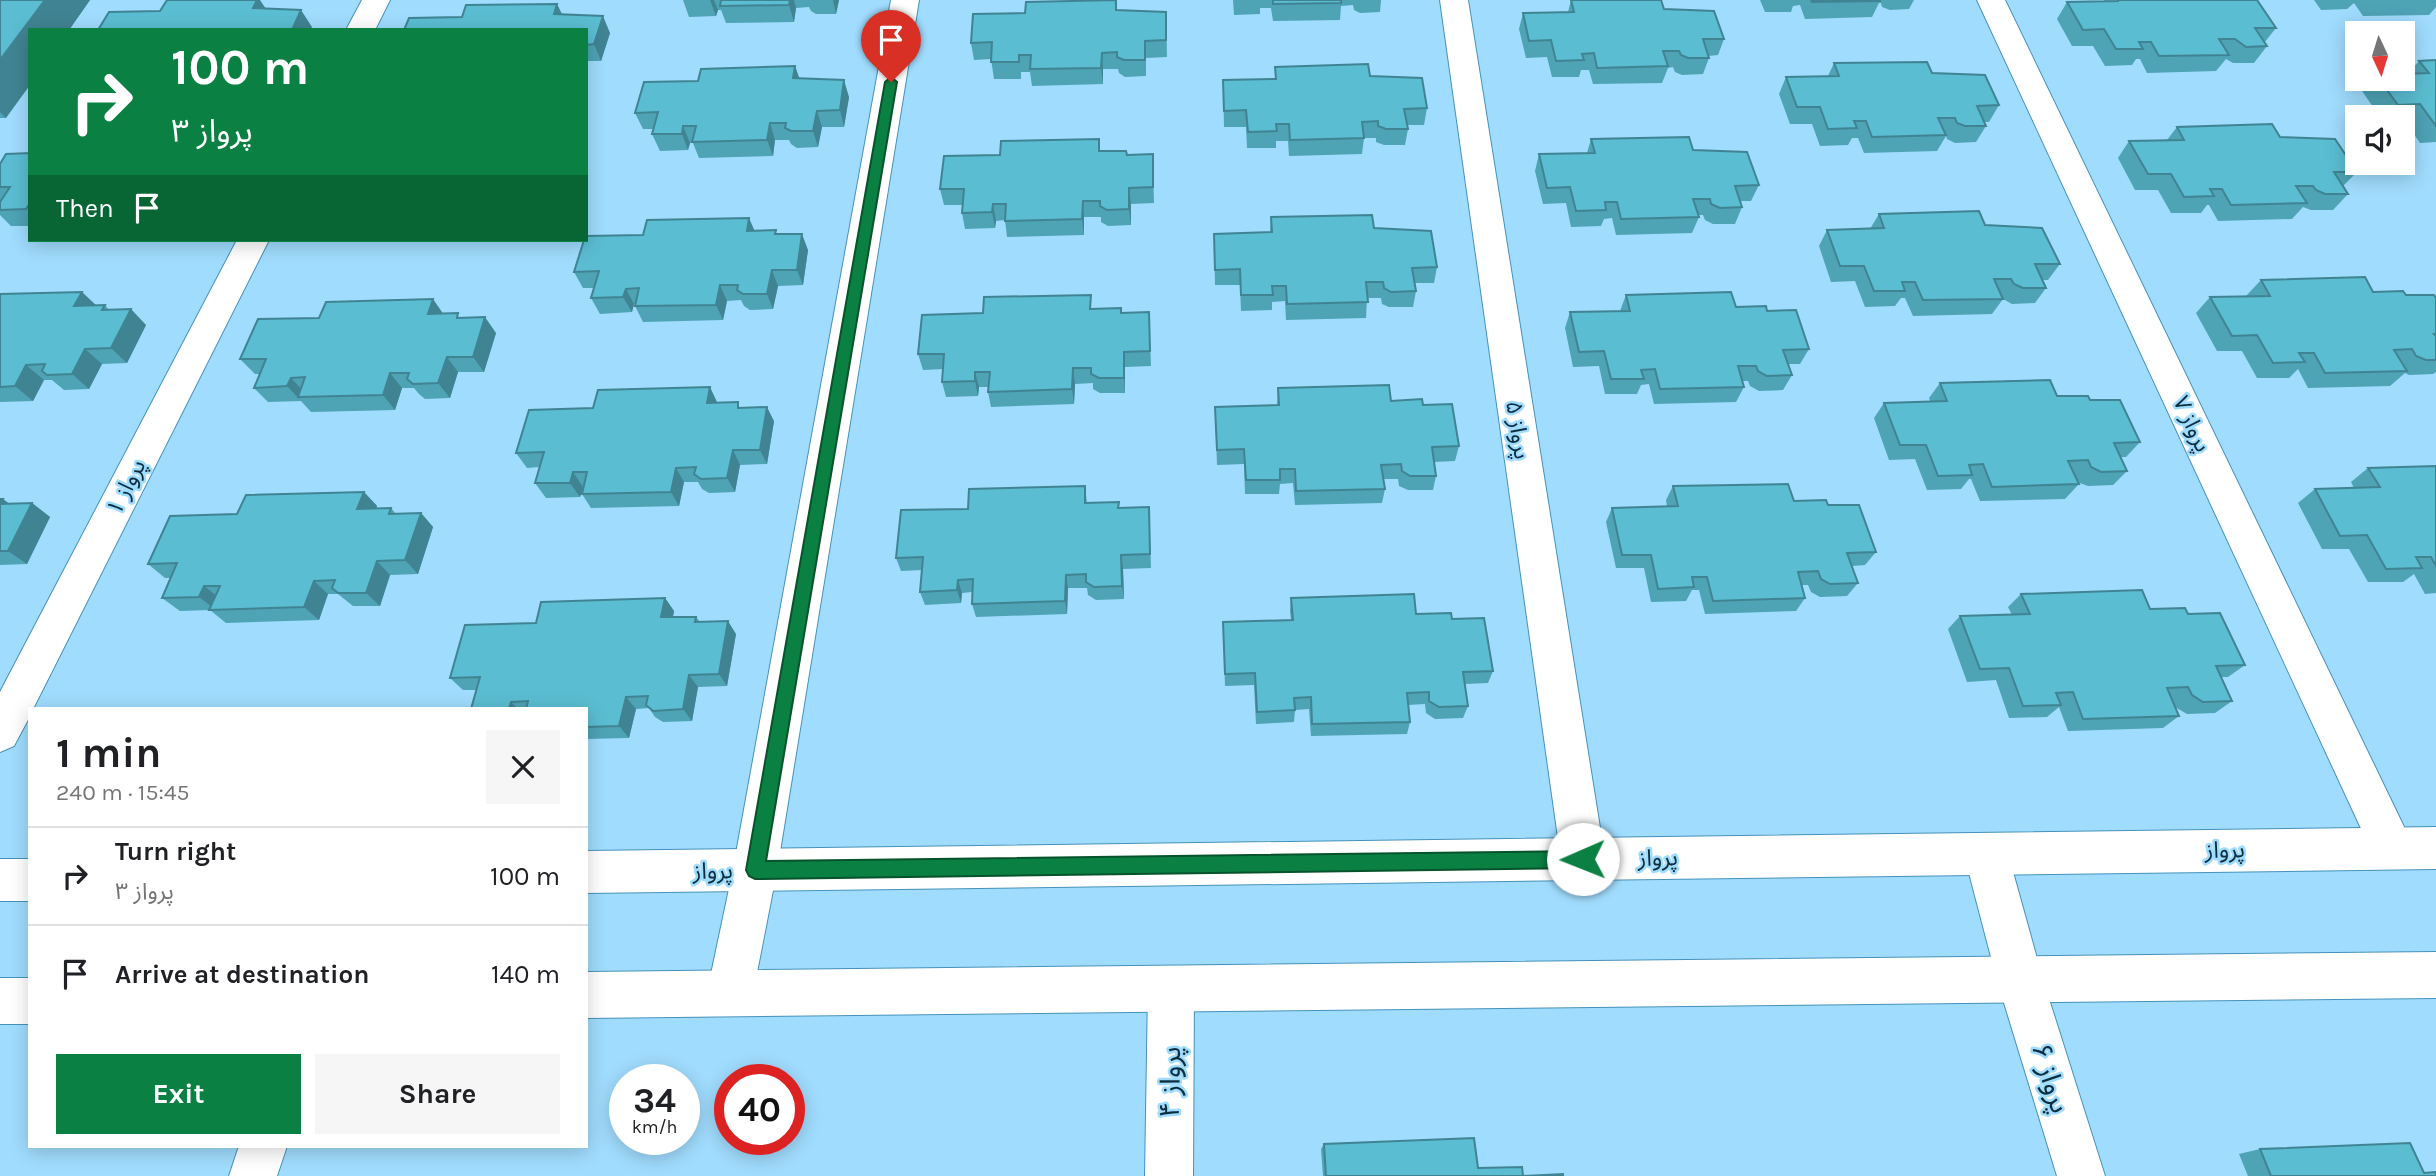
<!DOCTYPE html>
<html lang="en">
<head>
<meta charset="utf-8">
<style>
	body { margin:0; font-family:Karla,"Noto Sans Arabic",sans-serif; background:#f6f6f6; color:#202124; height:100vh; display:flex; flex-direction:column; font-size:26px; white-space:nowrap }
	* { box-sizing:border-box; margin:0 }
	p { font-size:23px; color:#757577 }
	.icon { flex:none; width:38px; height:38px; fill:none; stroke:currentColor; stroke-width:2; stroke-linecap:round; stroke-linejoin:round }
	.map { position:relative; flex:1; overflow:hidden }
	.details { position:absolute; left:28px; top:707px; width:560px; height:441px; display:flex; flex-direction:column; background:#fff; border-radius:0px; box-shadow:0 4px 18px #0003 }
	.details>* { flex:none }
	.banner { position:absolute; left:28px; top:28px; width:560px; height:214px; border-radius:0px; box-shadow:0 4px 18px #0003; background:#0b8043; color:#fff; overflow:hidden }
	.needle { width:46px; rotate:176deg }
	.controls { position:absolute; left:2345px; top:21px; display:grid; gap:14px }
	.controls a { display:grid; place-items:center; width:70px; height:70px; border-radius:0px; background:#fff; box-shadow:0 4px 18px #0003; font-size:35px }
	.speed { position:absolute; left:609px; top:1064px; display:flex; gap:14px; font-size:35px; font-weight:700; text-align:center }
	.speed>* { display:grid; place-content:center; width:91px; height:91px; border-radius:50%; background:#fff; box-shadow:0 4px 18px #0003; line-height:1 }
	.speed small { font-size:18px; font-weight:400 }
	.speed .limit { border:10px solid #d22; background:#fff; color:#111 }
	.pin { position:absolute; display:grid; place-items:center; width:60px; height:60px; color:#fff; margin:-72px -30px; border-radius:50% 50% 50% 0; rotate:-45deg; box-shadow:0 0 7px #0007 }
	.pin .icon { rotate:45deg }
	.me { position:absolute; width:77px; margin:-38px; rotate:269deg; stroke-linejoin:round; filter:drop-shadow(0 0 5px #0008) }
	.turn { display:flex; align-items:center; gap:24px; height:147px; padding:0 28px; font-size:32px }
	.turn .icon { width:91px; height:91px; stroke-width:2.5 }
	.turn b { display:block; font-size:49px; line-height:60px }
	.then { display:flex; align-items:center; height:66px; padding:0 28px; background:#0003; gap:14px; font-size:26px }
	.round { display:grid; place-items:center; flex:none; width:74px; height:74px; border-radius:0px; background:#f6f6f6 }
	.head { display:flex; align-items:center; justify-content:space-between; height:119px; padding:0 28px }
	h1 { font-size:42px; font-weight:700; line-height:52px }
	.primary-button { display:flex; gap:14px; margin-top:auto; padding:14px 28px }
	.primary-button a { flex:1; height:80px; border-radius:0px; background:#0b8043; color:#fff; font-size:28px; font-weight:700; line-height:80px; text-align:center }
	.primary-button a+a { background:#f6f6f6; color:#202124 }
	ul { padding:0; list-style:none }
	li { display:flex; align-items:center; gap:21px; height:98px; padding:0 28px; border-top:2px solid #e0e0e0 }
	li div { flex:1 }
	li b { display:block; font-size:26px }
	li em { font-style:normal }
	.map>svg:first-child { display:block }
</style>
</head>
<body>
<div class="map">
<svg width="2436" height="1176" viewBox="0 0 2436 1176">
	<rect width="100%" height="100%" fill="#a0dcfe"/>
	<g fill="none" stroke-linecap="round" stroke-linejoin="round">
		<defs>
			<path id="street" d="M362,0H390L375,30H346Z
				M891,0H919L777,870L753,993L746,1009L730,1016L714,1009L707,993L733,870Z
				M1440,0H1468L1605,859L1598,874L1583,880L1568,874L1561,859Z
				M1977,0H2005L2407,833L2413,848L2407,863L2392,869L2377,863Z
				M237,240H269L33,709H30V716L14,746L0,752V692Z
				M1986,833L2001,839L2008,854L2043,980L2105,1176H2057L1997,980L1964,854L1971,839Z
				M1171,966L1187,973L1194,989L1193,1176H1145L1148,989L1155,973Z
				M239,1146H287L277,1176H229Z"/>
			<path id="secondary" d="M2436,827V869L586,893V851Z
				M0,859H30V901H0Z
				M2436,952V998L586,1018V972Z
				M0,978H30V1024H0Z"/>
		</defs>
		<!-- street casing -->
		<use href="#street" stroke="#4592ba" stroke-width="2"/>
		<!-- secondary casing -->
		<use href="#secondary" stroke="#4592ba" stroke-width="2"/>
		<!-- street -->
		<use href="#street" fill="#fff" fill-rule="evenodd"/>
		<!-- secondary -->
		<use href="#secondary" fill="#fff" fill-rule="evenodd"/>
	</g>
	<!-- wall -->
	<path fill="#4ea3b5" d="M0,0H90L69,30H30L6,118H0Z
		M683,0H839L836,14H816L811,11L809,7L796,8L794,22L726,23L721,10H718L716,16L689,17Z
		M1116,0L1117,10L1166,12L1167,57L1146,58V76L1125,77L1119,73L1118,69H1103V84L1032,86L1030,72H1021V79H994L991,59L974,60L971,43L1025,13Z
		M1233,0H1381L1380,12L1360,13L1354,10L1353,5L1341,6L1340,20L1273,21L1271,8H1260V14L1234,15Z
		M1571,0L1664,9L1724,39L1718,55L1708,56L1709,58L1703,74L1682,75L1675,72L1673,67L1668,68L1662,83L1593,84L1589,70H1581L1579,77H1552L1547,57L1526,58L1519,29L1523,13L1568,12Z
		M1760,0H1914L1909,9L1890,10L1882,7L1881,3H1879L1872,17L1805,19L1800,5L1793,6L1791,12H1765Z
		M2104,0H2257L2276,28L2264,43L2267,46L2254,63H2233L2226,59L2216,71L2147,73L2140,59H2136L2132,65L2105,66L2093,46H2072L2057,19L2067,2L2104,1Z
		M2314,0H2436V7L2429,15L2363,16L2354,3L2347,9L2321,10Z
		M562,14L610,33L601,61H586V30Z
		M2436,60V142L2420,143L2405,121H2403V117H2380L2362,91L2372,79H2403L2419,61Z
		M1834,63L1932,73L1999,105L1989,122H1985L1986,126L1976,142L1955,143L1947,139L1946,136L1937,151L1864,153L1858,138H1852L1848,145L1820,146L1812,124H1790L1779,94L1786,77L1828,76Z
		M795,66L799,78L849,97L844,127H822L818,147L797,148L791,144L789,140H775L773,156L699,158L693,143H690L688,150L660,151L652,134L654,129H643L635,113L698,81Z
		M1275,67L1370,76L1427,108L1424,125H1407L1408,129L1405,145H1384L1376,142V138H1364L1362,154L1289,156L1288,141H1276V148H1247L1246,127H1224L1223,80L1275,79Z
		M2177,127L2280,137L2357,172L2343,186L2348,194L2333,210H2311L2303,207L2292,219L2218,221L2209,205H2207L2201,213H2171L2158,190H2135L2118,158L2129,141L2167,140Z
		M1591,139L1693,150L1759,185L1751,201H1740L1742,207L1735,224H1713L1705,220L1703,215H1698L1699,217L1692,233L1616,235L1612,218L1604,219L1601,226L1571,227L1566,203L1543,204L1535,171L1539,154L1587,153Z
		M1100,151L1127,155L1153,170L1154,203L1131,204V225L1108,226L1101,222V217H1084V235L1007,237L1005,220L996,221L995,228L965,229L962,213L963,205H944L940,189Z
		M30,153V226H11L0,215V164Z
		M1879,214L1985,225L2060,264L2048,280H2043L2046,288L2035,303L2012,304L2003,299L1992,314L1913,316L1905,298H1901L1895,306L1865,307L1855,281L1831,282L1819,246L1827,230L1870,229Z
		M1271,217L1374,228L1437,267L1434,283H1414L1416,291L1413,307H1389L1382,304L1381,298H1367L1366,318L1286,320L1285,301L1272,302V310L1241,311L1240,285H1215L1214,234L1270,232Z
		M754,230L777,234L808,250L803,285L778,286L773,309L750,310L744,306L741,300L727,301L723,320L643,322L635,306V304H634L632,312L600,314L591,298L594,288H583L574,272L643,235Z
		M382,240H451L383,241Z
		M2261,280L2436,298V372L2433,374L2409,375L2405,373L2390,386L2308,388L2298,369L2289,378H2257L2242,351H2217L2196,313L2210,297L2246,296Z
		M0,294L96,306L105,305L109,310L146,325L127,363L102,364L89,389L64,390L52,380H44L33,401L0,402Z
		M1626,295L1767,311L1809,349L1800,364H1788L1792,375L1783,390L1759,391L1750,386L1748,381H1742L1744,387L1736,402L1654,404L1649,384L1641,385L1637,394H1605L1599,366L1573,367L1565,328L1570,312L1620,311Z
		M1093,309L1121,313L1149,312L1151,366L1125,367V393H1100L1093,389V383L1075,384L1074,404L991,407L988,392V387H979L978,396L946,397L942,382L943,369L923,370L918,354Z
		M443,314L461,318L496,333L484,372H458L450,398L425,399L419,394L414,388H402L395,410L311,412L301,401L268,402L254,388L259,374H255L240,359L319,318Z
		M1940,383L2090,400L2140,442L2126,457H2120L2127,471L2113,485L2088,486L2077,482L2079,484L2065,499L1980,501L1971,479H1969L1961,489L1927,490L1915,459L1889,460L1874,418L1884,403L1930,401L1929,398Z
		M1278,388L1423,405L1459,446L1455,461L1434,462L1436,476L1433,490H1408L1399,486L1398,479H1383L1385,489L1382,503L1295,505L1293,483L1280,484L1279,494H1245L1244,464L1217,465L1215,407L1277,405Z
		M717,402L741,408L774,421L767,464L740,465L735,492L709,493L702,489L698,482H684L679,506L591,508L582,494L584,487L580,497L546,498L535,483L539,467L527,468L516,453L593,408Z
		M2436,466V593L2425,594L2414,574L2403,582H2368L2349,549H2322L2298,503L2315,489L2354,488L2351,482L2368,468Z
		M1085,486L1087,503L1119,508L1149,507L1151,568L1123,569L1124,599L1096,600L1088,595L1087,588H1068L1067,614L976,617L972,604V592L962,593L961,603L925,605L920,592L922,570L901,571L896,558L968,509Z
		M1673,486L1828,505L1876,552L1865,565L1852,566L1858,583L1847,596L1820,597L1811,592L1808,585H1802L1805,598L1796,611L1705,614L1699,590H1692L1686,601L1651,602L1644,568H1616L1606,522L1612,508L1667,506L1666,500Z
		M364,492L377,506L376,509L391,508L396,514L421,513L433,527L418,574L390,575L380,606H353L338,594H328L319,620L226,623L210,610L180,611L162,598L171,578H165L148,564L237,514Z
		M0,499L9,504L32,503L50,517L27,564L0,565Z
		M2021,594L2188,614L2245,665L2228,677H2221L2232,701L2215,713L2187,714L2175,707L2179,716L2163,728L2068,731L2059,707L2047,717L2009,718L1996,680L1967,682L1948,629L1960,616L2012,615L2008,607Z
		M665,598L674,611L673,617H696L700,622L736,634L727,686L698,687L692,721L663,722L655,717L649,708L636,709L629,738L586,739V709H471L477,690H463L450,678L536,623Z
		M1291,598L1452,619L1493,671L1488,683L1465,684L1468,706L1463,718L1435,719L1426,713L1425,704L1408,705L1410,722L1407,734L1311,736L1309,709L1295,710L1294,722L1256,724L1254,685L1225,686L1223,622L1291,620L1290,611Z
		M1324,1144L1523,1176H1563H1323L1321,1149Z
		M2260,1149L2424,1173L2436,1176H2248L2239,1154Z"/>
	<!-- shaded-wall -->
	<path fill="#408493" d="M45,0H90L69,30H30V85L6,118L0,112V60Z
		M257,0H260L270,15L253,8Z
		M710,0H714L718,10L716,16Z
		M790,0H794L796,8L794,22L789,5Z
		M833,0H839L836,14Z
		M557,4L565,20L554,14Z
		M301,10L312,27L311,30H292Z
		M603,16L610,33L601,61L594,44Z
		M1102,53L1103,69V84L1101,68Z
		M795,66L801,83L793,78Z
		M844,80L849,97L844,127L840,110Z
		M817,111L822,127L818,147L813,131Z
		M770,123L775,140L773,156L767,140Z
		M683,126L690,143L688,150L682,134Z
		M1129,188L1131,204V225L1129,209Z
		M1083,201L1084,217V235L1082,219Z
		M993,204L996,221L995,228L992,212Z
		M749,218L756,234L747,231Z
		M802,234L808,250L803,285L797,270Z
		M772,270L778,286L773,309L767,294Z
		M720,285L727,301L723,320L716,305Z
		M626,289L634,304L632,312L623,297Z
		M82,292L98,307L74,306Z
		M433,299L444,315L428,314Z
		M131,309L146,325L127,363L111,348Z
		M485,317L496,333L484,372L473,357Z
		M85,349L102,364L89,389L72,374Z
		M1124,352L1125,367V393L1124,378Z
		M447,357L458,372L450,398L438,383Z
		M26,365L44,380L33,401L15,386Z
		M1073,368L1075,384L1074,404L1072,389Z
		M975,372L979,387L978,396L975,381Z
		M390,373L402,388L395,410L383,395Z
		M291,378L305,393L298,397L301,401L287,386Z
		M710,387L717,402L714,418L707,403Z
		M767,407L774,421L767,464L760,450Z
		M733,450L740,465L735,492L727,478Z
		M676,468L684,482L679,506L671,492Z
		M573,472L583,487L580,497L570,483Z
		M364,492L377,506L371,523L357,509Z
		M3,499L22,513L0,504Z
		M32,503L50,517L27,564L8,551Z
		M421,513L433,527L418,574L405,560Z
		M1121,555L1123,569L1124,599L1122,586Z
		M377,561L390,575L380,606L366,593Z
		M1066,575L1068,588L1067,614L1065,601Z
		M958,580L962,593L961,603L957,590Z
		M314,581L328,594L319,620L304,607Z
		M204,586L221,599L216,610L199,597Z
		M665,598L674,611L670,630L661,617Z
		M728,621L736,634L727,686L719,674Z
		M689,675L698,687L692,721L683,709Z
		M626,697L636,709L629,738L619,726Z
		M511,702L518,709H509Z"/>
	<!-- building -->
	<path fill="#5bbdd2" stroke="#408493" stroke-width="2" d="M0,0H45L0,60Z
		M167,0H257L253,8L301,10L292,30H98L109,12L160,11Z
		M721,0H790L789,5L720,6Z
		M1116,0V10L1166,12V40L1145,41V60H1124L1117,57V52L1102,53L1101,68L1030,69L1031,55H1019V62H991L992,42L971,43L973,14L1025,13L1026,2Z
		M1273,0H1341V3L1273,4Z
		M1571,0H1661L1664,9L1714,11L1724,39H1703L1709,58H1688L1681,55L1679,51H1663L1668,66L1597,68L1594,53L1582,54L1584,60L1556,61L1551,40L1529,41L1523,13L1574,12Z
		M1811,0H1880V1L1812,2Z
		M2118,0H2257L2276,28H2255L2267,46L2246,47L2235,39H2219L2229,55L2159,56L2151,42H2139L2143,49H2116L2104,29L2083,30L2067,2L2118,1Z
		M557,4L554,14L603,16L594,44L586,45V30H404L409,18L462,17L466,5Z
		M2436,60V126L2420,104L2398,105L2379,79H2403V74L2429,73L2419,61Z
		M1927,62L1932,73L1985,75L1999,105L1977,106L1986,126H1965L1957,123L1955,118H1938L1946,135L1872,137L1866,121H1854L1857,128L1828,129L1820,107H1797L1786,77L1839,76L1834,63Z
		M1368,64L1370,76L1422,78L1427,108L1404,109L1408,129H1386L1378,126V121L1362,122L1364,138L1290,140L1289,124H1276L1277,131L1248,132L1246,110L1224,111L1223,80L1276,79L1275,67Z
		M795,66L793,78L844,80L840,110L817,111L813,131H791L785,128L786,123H770L767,140L692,142L696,126H683L682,134H652L658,112L635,113L644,82L698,81L701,69Z
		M2272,124L2280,137L2335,139L2357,172H2334L2348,194H2325L2316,190L2313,186H2296L2307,203L2231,205L2222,189H2210L2214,196L2184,197L2171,174H2148L2129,141L2184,140L2177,127Z
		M1689,137L1693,150L1747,152L1759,185L1735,186L1742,207L1720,208L1711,204L1710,199H1693L1699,217L1621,219L1617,202H1605L1606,210L1576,211L1570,187L1547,188L1539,154L1595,153L1591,139Z
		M1099,139V151H1126L1127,155L1153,154V187L1129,188V209L1107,210L1100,206V201H1083L1082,219L1005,221L1006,204H993L992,212L962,213L964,189H940L944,156L1000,155L1001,141Z
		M30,153V203L26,209L0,210V202L10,187H0V164L6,154Z
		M1979,211L1985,225L2042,228L2060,264H2035L2046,288H2023L2014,284L2011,279H1994L2003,299L1923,300L1915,282H1902L1905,291H1874L1864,266H1840L1827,230L1884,228L1879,214Z
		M1372,215L1374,228L1431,231L1437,267L1412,268L1416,291L1391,292L1384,288L1383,282H1366L1368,302L1287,304L1286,286H1272L1273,295H1241L1240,269L1215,270L1214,234L1272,232L1271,217Z
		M749,218L747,231L776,230L775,234H802L797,270H772L767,294H743L737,290L738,285H720L716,305L635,306L639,288L626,289L623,297L591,298L599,271L574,272L584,240H586V236L643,235L647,220Z
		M2365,277L2373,292L2403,291L2406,295H2434L2436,298V334H2434L2436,336V360H2426L2416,356L2412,349L2394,350L2407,371L2325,373L2314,353H2299L2305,362L2273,363L2257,335L2232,336L2210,297L2270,296L2261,280Z
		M82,292L74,306L105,305L102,310L131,309L111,348L85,349L72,374L47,375L42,371L45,364L26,365L15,386L0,387V294Z
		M1731,292L1736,307L1766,306L1767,311L1796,310L1809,349L1783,350L1792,375L1767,376L1758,371L1756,366H1738L1744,387L1660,389L1655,369L1641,370L1644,379H1611L1604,351L1579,352L1570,312L1630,311L1626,295Z
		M1091,295L1090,309L1121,308V313L1149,312L1150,351L1124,352V378H1099L1091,374V368H1073L1072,389L988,392L990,372H975V381L942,382L944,354H918L922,315L983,313L984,297Z
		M433,299L428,314L458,313L457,318L485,317L473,357H447L438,383L413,384L407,379L409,373H390L383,395L298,397L305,377L291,378L287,386L254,388L266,359H240L258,319L319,318L326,302Z
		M2050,380L2057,396H2088L2090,400H2120L2140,442L2114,443L2127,471L2101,472L2091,467L2088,460L2068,461L2079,484L1992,487L1983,464L1969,465L1972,475L1938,476L1926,445H1900L1884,403L1947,401L1940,383Z
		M1389,385L1391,401L1422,399L1423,405L1452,404L1459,446L1432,447L1436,476H1410L1402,471L1401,464L1381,465L1385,489L1296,491L1295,469H1280V480H1246L1244,449L1217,450L1215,407L1279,405L1278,388Z
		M710,387L707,403L738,402V408L767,407L760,450H733L727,478L701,479L694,474L696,467L676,468L671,492L582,494L587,472H573L570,483H535L544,452L516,453L529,410L593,408L598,390Z
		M2436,466V566L2431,557H2416L2422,568L2386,569L2367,535L2340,536L2315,489L2380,487L2368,468Z
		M1788,484L1794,501L1826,500L1828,505H1859L1876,552L1847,553L1858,583L1830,584L1821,579L1818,571L1798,572L1805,598L1713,601L1707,577H1692L1694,587L1658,589L1651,555H1622L1612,508L1678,506L1673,486Z
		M1085,486V503L1119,502L1118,508L1149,507L1150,554L1121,555L1122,586L1094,587L1086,582V574L1066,575L1065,601L972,604L973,579L958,580L957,590L920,592L923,557L896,558L901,510L968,509L969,489Z
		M364,492L357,509L391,508L389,514L421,513L405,560L377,561L366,593H338L332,588L335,580L314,581L304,607L209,610L220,586H204L199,597L162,598L177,563L148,564L170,516L237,514L246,495Z
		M0,499H3L0,504L32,503L8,551H0Z
		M2142,590L2150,609L2185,608L2188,614L2220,613L2245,665L2216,666L2232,701L2203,702L2192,695L2188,687L2167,688L2179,716L2083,719L2073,692L2056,693L2061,705L2023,706L2009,668L1980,669L1960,616L2030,614L2021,594Z
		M1414,594L1416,614L1451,613L1452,619L1484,618L1493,671L1463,672L1468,706L1439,707L1429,701V692L1407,693L1410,722L1312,724L1311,697L1294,698L1295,710L1257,712L1255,673L1225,674L1223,622L1293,620L1291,598Z
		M665,598L661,617H696L695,622L728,621L719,674L689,675L683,709L653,711L646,705L648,696L626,697L619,726L586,727V709H526L528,701L511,702L509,709H471L480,677L450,678L465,625L536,623L541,602Z
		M1474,1138L1478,1168L1522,1167L1523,1176L1563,1174V1176H1326L1324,1144Z
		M2410,1143L2424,1173L2436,1172V1176H2271L2260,1149Z"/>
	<!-- route -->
	<path fill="#0b8043" stroke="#07532c" stroke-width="2" d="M891,77L897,82L766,861L1583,851L1590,853L1592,859L1590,865L1583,868L755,879L749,876L746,870L885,82Z"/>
	<g text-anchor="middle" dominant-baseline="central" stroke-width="5" stroke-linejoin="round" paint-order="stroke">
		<!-- street labels -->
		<g font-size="23" fill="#0c2e3e" stroke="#a0dcfe">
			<text transform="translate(2192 424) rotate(65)">پرواز ۷</text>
			<text transform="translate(1518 430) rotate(81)">پرواز ۵</text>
			<text transform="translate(126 487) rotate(-63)">پرواز ۱</text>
			<text transform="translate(2225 850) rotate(-1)">پرواز</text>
			<text transform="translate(1658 858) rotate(-1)">پرواز</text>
			<text transform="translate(713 871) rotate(-1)">پرواز</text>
		</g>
		<!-- near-street labels -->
		<g font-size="28" fill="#0c2e3e" stroke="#a0dcfe">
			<text transform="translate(2051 1078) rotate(73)">پرواز ۶</text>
			<text transform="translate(1170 1082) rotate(-89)">پرواز ۴</text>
		</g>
	</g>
</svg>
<div class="controls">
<a><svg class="needle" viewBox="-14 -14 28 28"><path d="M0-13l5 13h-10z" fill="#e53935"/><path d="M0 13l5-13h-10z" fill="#757577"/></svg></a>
<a><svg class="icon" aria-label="sound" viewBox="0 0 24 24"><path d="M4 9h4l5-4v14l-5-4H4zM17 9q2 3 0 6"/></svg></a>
</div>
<div class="speed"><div>34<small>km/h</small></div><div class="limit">40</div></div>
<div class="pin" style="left:891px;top:82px;background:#d93025"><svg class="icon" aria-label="arrive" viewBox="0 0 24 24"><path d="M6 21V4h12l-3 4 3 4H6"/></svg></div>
<svg class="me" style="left:1583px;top:859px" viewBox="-20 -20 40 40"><circle r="19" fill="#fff"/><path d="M0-13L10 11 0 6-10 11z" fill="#0b8043"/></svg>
<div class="banner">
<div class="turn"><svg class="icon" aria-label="right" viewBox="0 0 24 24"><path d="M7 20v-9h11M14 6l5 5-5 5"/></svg><div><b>100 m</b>پرواز ۳</div></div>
<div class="then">Then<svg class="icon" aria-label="arrive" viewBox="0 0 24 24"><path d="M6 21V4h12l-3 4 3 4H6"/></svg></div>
</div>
<section class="details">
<div class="head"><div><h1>1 min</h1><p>240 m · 15:45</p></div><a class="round"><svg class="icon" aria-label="close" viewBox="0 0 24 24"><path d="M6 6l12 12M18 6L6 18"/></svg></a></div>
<ul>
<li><svg class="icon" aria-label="right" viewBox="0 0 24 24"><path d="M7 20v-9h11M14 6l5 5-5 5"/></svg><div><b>Turn right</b><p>پرواز ۳</p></div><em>100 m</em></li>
<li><svg class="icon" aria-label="arrive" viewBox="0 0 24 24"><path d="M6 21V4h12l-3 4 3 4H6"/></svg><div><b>Arrive at destination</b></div><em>140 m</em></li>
</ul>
<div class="primary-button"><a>Exit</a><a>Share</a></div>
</section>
</div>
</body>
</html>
